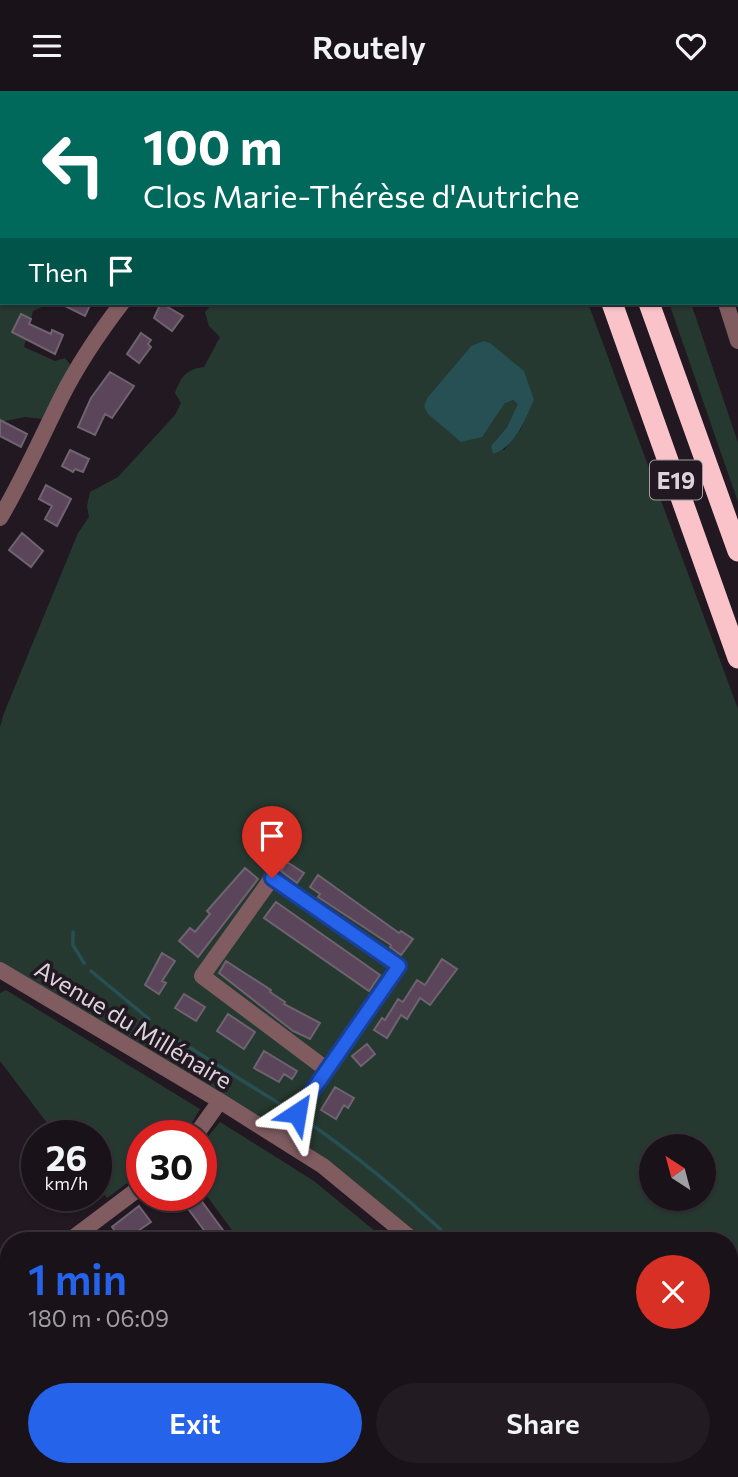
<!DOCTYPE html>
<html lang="en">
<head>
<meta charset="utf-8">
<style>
	body { margin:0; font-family:Commissioner,sans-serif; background:#221b22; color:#f1f3f6; height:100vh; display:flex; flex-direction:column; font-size:26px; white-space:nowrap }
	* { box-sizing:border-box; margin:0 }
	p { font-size:23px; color:#9f9ea2 }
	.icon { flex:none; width:38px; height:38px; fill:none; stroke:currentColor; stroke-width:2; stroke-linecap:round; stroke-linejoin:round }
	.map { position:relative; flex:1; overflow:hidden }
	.sheet { position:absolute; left:0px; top:1141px; width:738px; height:245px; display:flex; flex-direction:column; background:#191219; border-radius:28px 28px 0 0; box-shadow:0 2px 5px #0004,0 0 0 2px #373238 }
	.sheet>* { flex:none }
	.top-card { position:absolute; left:0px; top:0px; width:738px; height:214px; box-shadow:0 2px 5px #0004,0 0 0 2px #373238; background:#00695c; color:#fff; overflow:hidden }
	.needle { width:46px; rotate:324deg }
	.fabs { position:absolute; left:639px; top:1043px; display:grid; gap:14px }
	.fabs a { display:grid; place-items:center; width:77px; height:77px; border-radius:50%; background:#191219; box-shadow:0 2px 5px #0004,0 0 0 2px #373238; font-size:35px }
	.speed { position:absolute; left:21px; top:1029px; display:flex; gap:14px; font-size:35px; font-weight:700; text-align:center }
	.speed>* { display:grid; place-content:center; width:91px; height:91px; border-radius:50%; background:#191219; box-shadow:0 2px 5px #0004,0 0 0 2px #373238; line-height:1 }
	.speed small { font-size:18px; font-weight:400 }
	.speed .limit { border:10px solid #d22; background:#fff; color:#111 }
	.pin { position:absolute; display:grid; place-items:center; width:60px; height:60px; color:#fff; margin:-72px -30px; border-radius:50% 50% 50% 0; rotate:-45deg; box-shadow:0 0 7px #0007 }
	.pin .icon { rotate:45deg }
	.me { position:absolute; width:77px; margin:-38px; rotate:33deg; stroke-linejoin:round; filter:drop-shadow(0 0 5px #0008) }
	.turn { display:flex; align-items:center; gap:24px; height:147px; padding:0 28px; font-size:32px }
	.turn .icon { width:91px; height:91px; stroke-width:2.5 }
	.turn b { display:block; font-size:49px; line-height:60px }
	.then { display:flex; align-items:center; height:66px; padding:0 28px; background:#0003; gap:14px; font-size:26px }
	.round { display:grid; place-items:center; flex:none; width:74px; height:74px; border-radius:37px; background:#221b22 }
	.overview { display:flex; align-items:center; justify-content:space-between; height:119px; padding:0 28px }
	h1 { font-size:42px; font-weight:600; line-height:52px; color:#2563eb }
	.cta { display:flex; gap:14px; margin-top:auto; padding:14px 28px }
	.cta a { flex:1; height:80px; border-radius:42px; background:#2563eb; color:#fff; font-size:28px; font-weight:600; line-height:80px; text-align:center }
	.cta a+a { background:#221b22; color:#f1f3f6 }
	header { display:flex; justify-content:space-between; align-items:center; height:91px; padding:0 28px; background:#191219; font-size:32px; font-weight:600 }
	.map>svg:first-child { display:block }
</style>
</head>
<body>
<header><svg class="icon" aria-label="menu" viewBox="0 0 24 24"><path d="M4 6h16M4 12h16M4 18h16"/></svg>Routely<svg class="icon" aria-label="heart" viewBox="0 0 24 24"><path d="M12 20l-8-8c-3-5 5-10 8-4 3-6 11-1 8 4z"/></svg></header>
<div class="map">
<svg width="738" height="1386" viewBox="0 0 738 1386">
	<rect width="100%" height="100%" fill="#211821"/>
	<!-- green -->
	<path fill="#263930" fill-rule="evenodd" d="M0,0H509V2H2V104Z
		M0,164L2,212H51L33,220L24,256L55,270L65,267L76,281L51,329L25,326L0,331Z
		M213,212H588L738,618V1297L730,1294V1150H414L362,1106L0,879V636L4,622L78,442L89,426L87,415L90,401L118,386L175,324L181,312L175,302C181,286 186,278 204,276L220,246L209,235L205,221ZM483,250L534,309L521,338L504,359L491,355L507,336L519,313L513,309L504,313L424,315L427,307L471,255ZM651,1055H704V1108H651Z
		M669,212H691L738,352V411Z
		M6,899L200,1018L184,1045H142V1081L107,1107L96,1094V1045H57L0,970V902Z
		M220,1031L314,1090L387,1150H240L201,1097V1054Z
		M1,1261L9,1271V1346L0,1334Z
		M79,1377H403L399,1386H38Z
		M504,1377H637L634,1386H533Z"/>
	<!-- water -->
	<path fill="#275054" d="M483,250L490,252L524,280L534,309C525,329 516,355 493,363L491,355L507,336L518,313L513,309L504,313L482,346L461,351L428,323L424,315L427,307L471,255Z"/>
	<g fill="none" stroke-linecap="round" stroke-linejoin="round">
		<!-- stream -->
		<path stroke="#275054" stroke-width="3.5" d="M73,841V854L84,872
			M91,880L149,928
			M157,936L291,1020
			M303,1028C357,1064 405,1105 453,1150"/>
	</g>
	<!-- building -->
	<path fill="#5b455b" stroke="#6e636e" stroke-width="2" d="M59,212H91L85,225Z
		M161,212L183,225L172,240L154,227Z
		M21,223L31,228L29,233L51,243L52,239L63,244L55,263L12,241Z
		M141,242L151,249L148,253L151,256L139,272L127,263Z
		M110,281L134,295L112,327L105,323L95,344L78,336L91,307Z
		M0,329L27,343L21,356L0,345Z
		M70,359L89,368L83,381L75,378L73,381L62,375Z
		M46,394L71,408L57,435L45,428L52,415L39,408Z
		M22,442L43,460L31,476L9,459Z
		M264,747L275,757L263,770L251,762Z
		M287,771L304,782L297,792L281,780Z
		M245,777L258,788L198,866L179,850L190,837L195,841L210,823L207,820Z
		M318,784L399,842L401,840L413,848L401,864L390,856L391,854L318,806L320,803L310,796Z
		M276,811L380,884L369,900L264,827Z
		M162,862L175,870L162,890L166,892L159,903L145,894Z
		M442,868L457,878L430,914L420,907L407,928L401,924L387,947L374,939L382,927L385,929L398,908L403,911L417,889L425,894Z
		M226,870L271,899L270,901L285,911L284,913L320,932L310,948L293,940L219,882Z
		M184,903L205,916L196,930L175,917Z
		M228,923L255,941L244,958L217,940Z
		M367,953L375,963L361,975L352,965Z
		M264,960L297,980L292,988L284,983L279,991L254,977Z
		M335,996L354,1007L348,1017L344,1014L336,1028L321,1019Z
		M178,1104H197L231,1150H212Z
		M139,1115L151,1131L123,1150L112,1136Z"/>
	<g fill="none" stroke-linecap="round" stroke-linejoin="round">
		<!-- minor -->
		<path stroke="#805c61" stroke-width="16" d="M658,0V2
			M672,2V0
			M726,212L738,250
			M0,427C23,388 41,347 61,307C78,273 99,242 122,212
			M0,879L220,1010L323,1075L414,1150
			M195,1045L220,1010
			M280,1048L399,875L272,787L202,885L326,978
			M69,1150L142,1095
			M0,1202L9,1195
			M592,1377L597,1386"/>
		<!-- highway -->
		<path stroke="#fac3ca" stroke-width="21" d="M536,0V2
			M572,0L573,2
			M612,212L738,567
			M649,212L738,460"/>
	</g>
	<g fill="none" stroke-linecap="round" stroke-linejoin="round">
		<defs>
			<path id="route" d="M272,787L399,875L297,1022"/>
		</defs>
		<!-- route casing -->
		<use href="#route" stroke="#184099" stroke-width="18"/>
		<!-- route -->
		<use href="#route" stroke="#2563eb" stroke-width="12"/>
	</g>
	<g text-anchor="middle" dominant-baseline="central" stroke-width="7" stroke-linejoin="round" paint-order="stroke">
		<!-- shield labels -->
		<rect fill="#211821" stroke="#a39ca3" stroke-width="2" x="650" y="369.5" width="52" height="39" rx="5"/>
		<g font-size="23" font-weight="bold" fill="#dbd4db">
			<text x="676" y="389">E19</text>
		</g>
		<!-- street labels -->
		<g font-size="24" fill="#dbd4db" stroke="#211821">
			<text transform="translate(134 933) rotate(31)">Avenue du Millénaire</text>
		</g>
	</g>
</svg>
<div class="fabs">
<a><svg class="needle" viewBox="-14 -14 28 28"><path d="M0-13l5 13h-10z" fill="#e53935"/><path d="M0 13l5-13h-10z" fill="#9f9ea2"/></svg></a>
</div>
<div class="speed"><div>26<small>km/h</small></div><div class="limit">30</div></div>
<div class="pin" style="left:272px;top:787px;background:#d93025"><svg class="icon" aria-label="arrive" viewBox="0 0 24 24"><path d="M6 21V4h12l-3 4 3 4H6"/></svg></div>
<svg class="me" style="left:297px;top:1022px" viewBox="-20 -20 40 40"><path d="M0-17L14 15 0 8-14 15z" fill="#2563eb" stroke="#fff" stroke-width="4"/></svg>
<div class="top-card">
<div class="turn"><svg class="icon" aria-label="left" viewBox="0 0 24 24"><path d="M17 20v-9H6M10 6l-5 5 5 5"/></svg><div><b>100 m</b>Clos Marie-Thérèse d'Autriche</div></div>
<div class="then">Then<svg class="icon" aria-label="arrive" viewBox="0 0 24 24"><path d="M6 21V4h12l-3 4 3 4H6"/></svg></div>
</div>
<section class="sheet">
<div class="overview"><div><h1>1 min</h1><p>180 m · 06:09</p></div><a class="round" style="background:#d93025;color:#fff"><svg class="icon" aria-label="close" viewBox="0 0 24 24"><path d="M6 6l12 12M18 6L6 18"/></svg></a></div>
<div class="cta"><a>Exit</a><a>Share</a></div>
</section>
</div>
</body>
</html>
